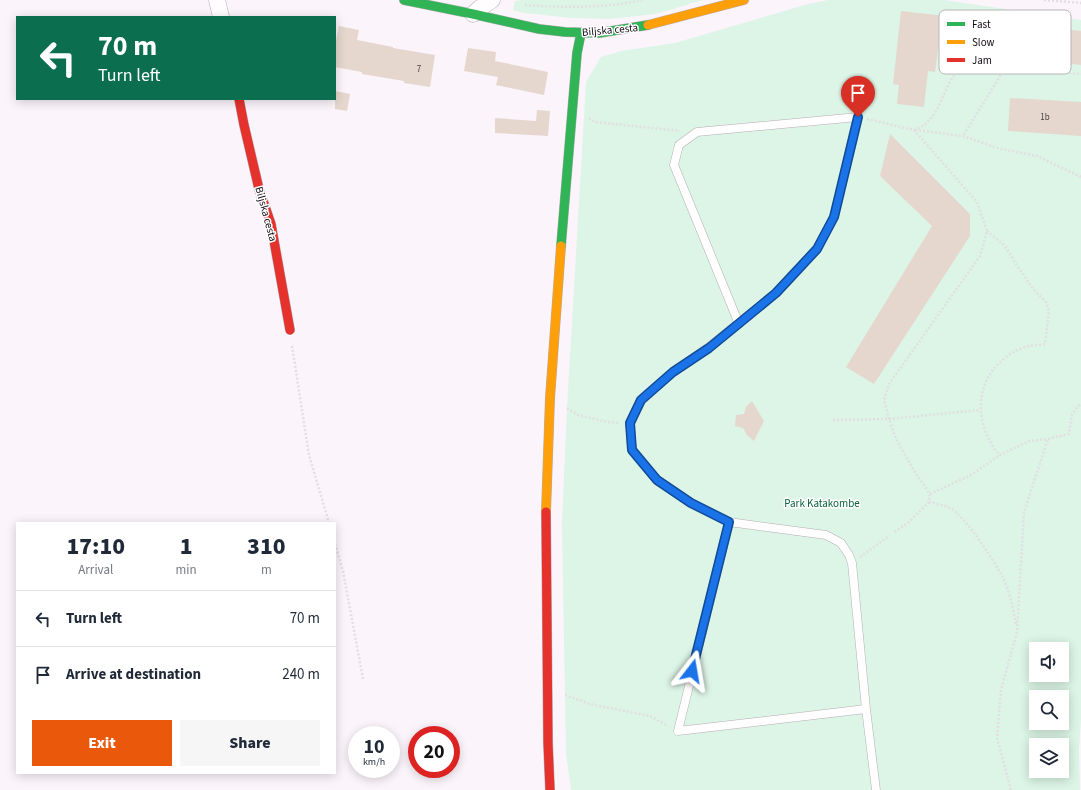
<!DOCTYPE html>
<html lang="en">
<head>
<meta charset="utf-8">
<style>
	body { margin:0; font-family:"Source Sans 3",sans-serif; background:#f6f6f7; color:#1f2937; height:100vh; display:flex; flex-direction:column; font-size:15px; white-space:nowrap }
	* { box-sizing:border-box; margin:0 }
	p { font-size:13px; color:#747a83 }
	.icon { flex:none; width:22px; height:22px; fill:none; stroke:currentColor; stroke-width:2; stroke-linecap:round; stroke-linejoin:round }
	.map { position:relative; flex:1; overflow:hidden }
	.panel { position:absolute; left:16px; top:522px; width:320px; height:252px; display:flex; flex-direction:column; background:#fff; border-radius:0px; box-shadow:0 2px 10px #0003 }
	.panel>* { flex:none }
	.top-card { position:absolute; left:16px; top:16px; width:320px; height:84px; border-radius:0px; box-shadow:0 2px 10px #0003; background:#0b6e4f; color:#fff; overflow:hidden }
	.tools { position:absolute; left:1029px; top:642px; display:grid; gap:8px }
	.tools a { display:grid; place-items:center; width:40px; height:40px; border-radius:0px; background:#fff; box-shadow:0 2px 10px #0003; font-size:20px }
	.speed { position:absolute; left:348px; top:726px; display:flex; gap:8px; font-size:20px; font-weight:700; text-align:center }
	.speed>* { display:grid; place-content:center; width:52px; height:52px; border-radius:50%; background:#fff; box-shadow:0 2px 10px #0003; line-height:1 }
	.speed small { font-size:10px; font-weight:400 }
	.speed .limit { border:6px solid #d22; background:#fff; color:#111 }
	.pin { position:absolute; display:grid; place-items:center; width:34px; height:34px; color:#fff; margin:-41px -17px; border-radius:50% 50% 50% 0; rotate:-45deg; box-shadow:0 0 4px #0007 }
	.pin .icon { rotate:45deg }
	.me { position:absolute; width:44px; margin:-22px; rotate:14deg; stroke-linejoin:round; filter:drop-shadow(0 0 3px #0008) }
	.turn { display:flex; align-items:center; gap:14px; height:84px; padding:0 16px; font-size:18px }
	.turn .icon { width:52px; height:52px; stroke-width:2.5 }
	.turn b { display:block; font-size:28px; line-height:34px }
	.eta { display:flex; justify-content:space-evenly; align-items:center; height:68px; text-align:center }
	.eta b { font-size:24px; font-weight:800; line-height:28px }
	.cta { display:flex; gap:8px; margin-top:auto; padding:8px 16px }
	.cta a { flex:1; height:46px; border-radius:0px; background:#ea580c; color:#fff; font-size:16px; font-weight:800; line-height:46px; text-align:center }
	.cta a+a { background:#f6f6f7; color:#1f2937 }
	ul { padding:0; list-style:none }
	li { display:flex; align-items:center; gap:12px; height:56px; padding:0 16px; border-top:1px solid #e0e1e3 }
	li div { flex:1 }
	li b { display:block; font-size:15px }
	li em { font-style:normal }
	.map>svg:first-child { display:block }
</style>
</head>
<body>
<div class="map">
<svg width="1081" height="790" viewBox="0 0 1081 790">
	<rect width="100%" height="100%" fill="#fcf4fb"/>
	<!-- green -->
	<path fill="#dcf5e6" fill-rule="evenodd" d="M522,0H703L656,14L609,19L572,18L524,13L513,10L515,1Z
		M828,0H944L1081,20V718L1079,750L1080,790H571L566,754L562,524L567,408L586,82L601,57L621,51L675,43L808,4ZM1036,649H1062V675H1036ZM1036,697H1062V723H1036ZM1036,745H1062V771H1036Z"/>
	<!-- building -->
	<path fill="#e5d7ce" d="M901,11L1081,31V65L990,55L991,45L978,43L979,36L954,34L953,44L939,43L935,72L928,71L924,107L897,104L899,85L893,84Z
		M339,26L359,30L357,40L393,47V48L435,55L430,87L404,83V81L362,74V72L335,67V45Z
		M468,48L496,52L495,61L548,72L544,95L496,85L498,77L464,71Z
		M335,91L350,94L347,111L335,109Z
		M1010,98L1081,102V136L1008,131Z
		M537,110L550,111L548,136L495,133V118L536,121Z
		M890,134L970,214V236L874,384L846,367L932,226L880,176Z
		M752,401L764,421L754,441L747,435L743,428L735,426L736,415L744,414L746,407Z"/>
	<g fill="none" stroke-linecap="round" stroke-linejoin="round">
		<defs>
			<path id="lane" d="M739,324L674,165L679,145L697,132L858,117L834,217L817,249L776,293L709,347L673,372L641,401L630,423L632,450L657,480L691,503L729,522L826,535L841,543L849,555L852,563L866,709L876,790
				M729,522L678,731L866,709"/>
			<path id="street" d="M217,0L221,17
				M473,14L480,8L492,0"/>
			<path id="fast" d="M404,0L473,14L539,29L565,32L599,33L648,25
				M561,246L577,53L581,33"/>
			<path id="slow" d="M648,25L744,0
				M546,512L550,398L561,246"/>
			<path id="jam" d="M239,99L244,125L259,189L271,224L290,330
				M546,512L548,743L550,790"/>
		</defs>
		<!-- lane casing -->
		<use href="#lane" stroke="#b4adb4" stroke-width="9"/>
		<!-- street casing -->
		<use href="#street" stroke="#b4adb4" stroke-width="17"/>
		<!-- fast casing -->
		<use href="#fast" stroke="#b4adb4" stroke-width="10"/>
		<!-- slow casing -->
		<use href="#slow" stroke="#b4adb4" stroke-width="10"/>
		<!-- jam casing -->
		<use href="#jam" stroke="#b4adb4" stroke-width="10"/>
		<!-- path -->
		<path stroke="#e1dfe1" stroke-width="2.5" stroke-dasharray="2 2" stroke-linecap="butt" d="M1044,0L1081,3
			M525,5C561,8 607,8 642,0
			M1005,68L1081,74
			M589,118L595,122L680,131
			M867,119L914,130L977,202L987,231L980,256L889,384L884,400L889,419L896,439L913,469L930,494L929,502L909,522L893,533
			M914,130C918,128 924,126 927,122C944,108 944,77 965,67C975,63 994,66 1005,68L963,136
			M915,130L963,136L997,148L1037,156L1081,177
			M987,231L1005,246L1018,267L1033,289L1046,302L1049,311L1045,344C1040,345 1034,345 1029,346C1018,348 1006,356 998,364C977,385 976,418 991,443C993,448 997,452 1000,455L1029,441L1048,439L1069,434L1072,414L1081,403
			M292,346L309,455L329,523
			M567,408L578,415L607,422L619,423
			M833,420L889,419L980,410
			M930,494L971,475L1000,455
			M929,502C936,504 943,505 950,508C965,516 993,559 1002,576C1009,589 1014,610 1016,626
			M335,544L343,571L363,679
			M860,557L889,536
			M565,695L590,704L650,716L668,726
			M1011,790L997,738L1001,690L1017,632L1024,512L1048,439"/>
		<!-- lane -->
		<use href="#lane" stroke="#fffdfe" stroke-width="8"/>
		<!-- street -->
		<use href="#street" stroke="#fffdfe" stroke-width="16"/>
		<!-- fast -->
		<use href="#fast" stroke="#30b455" stroke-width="9"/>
		<!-- slow -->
		<use href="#slow" stroke="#ff9f0a" stroke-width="9"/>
		<!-- jam -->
		<use href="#jam" stroke="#e5322d" stroke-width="9"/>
	</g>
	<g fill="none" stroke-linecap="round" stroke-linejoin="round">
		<defs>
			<path id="route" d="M692,671L729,522L691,503L657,480L632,450L630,423L641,400L673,372L709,348L776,293L817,249L834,217L858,117"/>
		</defs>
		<!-- route casing -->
		<use href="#route" stroke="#114b97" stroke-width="10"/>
		<!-- route -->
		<use href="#route" stroke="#1a73e8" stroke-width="7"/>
	</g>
	<g text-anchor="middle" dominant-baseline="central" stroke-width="3" stroke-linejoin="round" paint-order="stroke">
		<!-- number labels -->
		<g font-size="9" fill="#483f42">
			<text x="419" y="69">7</text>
			<text x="1045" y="117">1b</text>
		</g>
		<!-- street labels -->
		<g font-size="11" fill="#140c14" stroke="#fff">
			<text transform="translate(610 30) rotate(-5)">Biljska cesta</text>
			<text transform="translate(266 214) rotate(75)">Biljska cesta</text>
		</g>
		<!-- park labels -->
		<g font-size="11" fill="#08633a" stroke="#fff">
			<text x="822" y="503">Park Katakombe</text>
		</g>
	</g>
	<!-- legend -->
	<rect x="939" y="10" width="132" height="64" rx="6" fill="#fff" stroke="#b8b6b8" stroke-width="1"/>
	<rect x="947" y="22" width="18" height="4" fill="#30b455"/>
	<rect x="947" y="40" width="18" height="4" fill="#ff9f0a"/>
	<rect x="947" y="58" width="18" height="4" fill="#e5322d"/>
	<g font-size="11" fill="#140c14">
		<text x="972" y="28">Fast</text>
		<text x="972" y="46">Slow</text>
		<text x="972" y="64">Jam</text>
	</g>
</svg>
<div class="tools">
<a><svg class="icon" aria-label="sound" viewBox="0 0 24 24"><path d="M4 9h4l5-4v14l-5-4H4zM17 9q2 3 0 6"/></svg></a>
<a><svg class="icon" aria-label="search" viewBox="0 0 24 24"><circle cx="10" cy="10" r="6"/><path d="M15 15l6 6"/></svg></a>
<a><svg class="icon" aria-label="layers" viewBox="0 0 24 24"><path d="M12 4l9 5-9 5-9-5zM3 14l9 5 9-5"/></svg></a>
</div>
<div class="speed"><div>10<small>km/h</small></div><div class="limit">20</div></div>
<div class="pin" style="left:858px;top:117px;background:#d93025"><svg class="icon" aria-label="arrive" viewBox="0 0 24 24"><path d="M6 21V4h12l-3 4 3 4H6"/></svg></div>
<svg class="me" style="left:692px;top:671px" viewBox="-20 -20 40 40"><path d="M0-17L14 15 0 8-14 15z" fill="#1a73e8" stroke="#fff" stroke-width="4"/></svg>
<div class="top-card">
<div class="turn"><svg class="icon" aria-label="left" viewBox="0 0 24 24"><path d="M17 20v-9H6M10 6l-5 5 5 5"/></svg><div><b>70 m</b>Turn left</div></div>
</div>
<section class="panel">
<div class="eta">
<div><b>17:10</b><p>Arrival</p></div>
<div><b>1</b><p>min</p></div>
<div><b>310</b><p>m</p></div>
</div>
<ul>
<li><svg class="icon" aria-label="left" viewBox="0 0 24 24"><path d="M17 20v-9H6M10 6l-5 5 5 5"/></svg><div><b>Turn left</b></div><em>70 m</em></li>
<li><svg class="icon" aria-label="arrive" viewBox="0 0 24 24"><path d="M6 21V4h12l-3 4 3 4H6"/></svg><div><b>Arrive at destination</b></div><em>240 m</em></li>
</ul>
<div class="cta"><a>Exit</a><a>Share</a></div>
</section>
</div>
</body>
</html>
